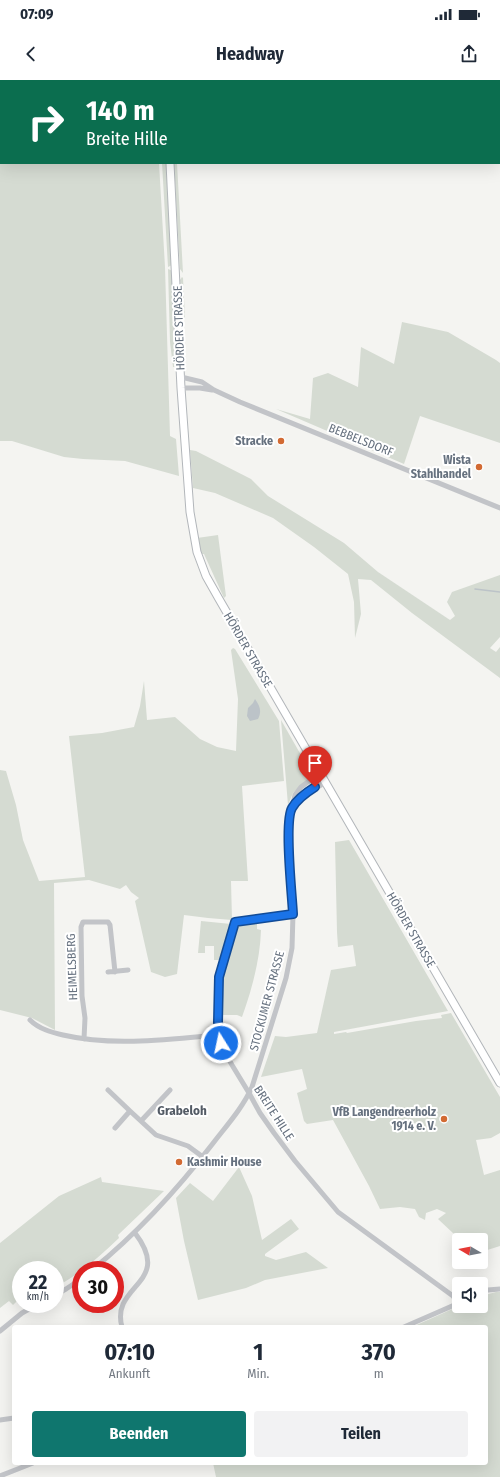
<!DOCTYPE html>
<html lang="de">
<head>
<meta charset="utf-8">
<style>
	body { margin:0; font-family:"Fira Sans Condensed",sans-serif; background:#f2f2f3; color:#1f2937; height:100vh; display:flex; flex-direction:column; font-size:15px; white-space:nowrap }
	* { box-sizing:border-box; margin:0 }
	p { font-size:13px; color:#747a83 }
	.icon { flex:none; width:22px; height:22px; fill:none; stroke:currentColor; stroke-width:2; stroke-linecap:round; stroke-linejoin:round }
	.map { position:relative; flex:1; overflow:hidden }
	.sheet { position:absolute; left:12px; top:1245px; width:476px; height:140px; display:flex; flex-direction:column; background:#fff; border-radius:4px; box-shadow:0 4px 16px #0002 }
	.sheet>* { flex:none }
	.hud { position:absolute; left:0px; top:0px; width:500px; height:84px; box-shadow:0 4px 16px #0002; background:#0b6e4f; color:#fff; overflow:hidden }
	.needle { width:26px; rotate:280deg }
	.fabs { position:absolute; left:452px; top:1153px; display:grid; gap:8px }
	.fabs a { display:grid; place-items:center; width:36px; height:36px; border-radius:4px; background:#fff; box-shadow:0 4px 16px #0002; font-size:20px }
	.speed { position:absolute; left:12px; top:1181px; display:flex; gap:8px; font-size:20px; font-weight:700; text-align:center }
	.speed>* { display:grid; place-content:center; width:52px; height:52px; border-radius:50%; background:#fff; box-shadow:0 4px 16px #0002; line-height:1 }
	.speed small { font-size:10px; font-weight:400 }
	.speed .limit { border:6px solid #d22; background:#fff; color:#111 }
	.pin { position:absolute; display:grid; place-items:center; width:34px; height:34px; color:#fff; margin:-41px -17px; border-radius:50% 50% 50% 0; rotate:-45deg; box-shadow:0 0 4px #0007 }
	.pin .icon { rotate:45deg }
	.me { position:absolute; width:44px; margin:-22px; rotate:350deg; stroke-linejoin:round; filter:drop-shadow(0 0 3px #0008) }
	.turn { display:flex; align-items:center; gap:14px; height:84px; padding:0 20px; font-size:18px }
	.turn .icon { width:52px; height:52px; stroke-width:2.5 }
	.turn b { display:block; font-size:28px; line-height:34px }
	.eta { display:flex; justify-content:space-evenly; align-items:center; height:68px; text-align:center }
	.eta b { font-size:24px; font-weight:700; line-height:28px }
	.cta { display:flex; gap:8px; margin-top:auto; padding:8px 20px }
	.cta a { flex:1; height:46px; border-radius:4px; background:#0f766e; color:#fff; font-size:16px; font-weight:700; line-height:46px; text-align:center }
	.cta a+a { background:#f2f2f3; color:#1f2937 }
	.status { display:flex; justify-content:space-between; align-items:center; height:28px; padding:0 20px; background:#fff; direction:ltr }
	.status svg { height:11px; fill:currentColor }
	header { display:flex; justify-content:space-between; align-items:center; height:52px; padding:0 20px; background:#fff; font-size:18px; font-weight:700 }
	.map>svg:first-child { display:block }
</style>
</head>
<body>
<div class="status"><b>07:09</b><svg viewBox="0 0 49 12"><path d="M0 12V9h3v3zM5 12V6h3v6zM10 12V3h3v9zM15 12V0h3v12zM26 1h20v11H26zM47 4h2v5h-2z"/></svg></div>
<header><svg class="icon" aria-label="back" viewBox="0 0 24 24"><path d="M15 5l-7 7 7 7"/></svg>Headway<svg class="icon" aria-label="share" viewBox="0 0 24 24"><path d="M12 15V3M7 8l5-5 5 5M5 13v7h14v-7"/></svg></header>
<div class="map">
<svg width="500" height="1397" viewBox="0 0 500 1397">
	<rect width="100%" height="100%" fill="#f4f4f1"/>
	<!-- green -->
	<path fill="#d5dbd2" d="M0,0H157L1,1V83H159L165,187L170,356L176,359L179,396L125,381L83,379L64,377L12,361H0Z
		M162,83H167L172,185L168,187Z
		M174,83H177L183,193L180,189Z
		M168,189L173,191V239L175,287H173L170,262Z
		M182,197L183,198L185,238H184L180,200Z
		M402,242L448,252L496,280L500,283V363L420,336L404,384L276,329L310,339L313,298L328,293L358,307L361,267L394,284Z
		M190,370L196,371L251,399L268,416L344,463L378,492L450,540L455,536L447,522L452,512L500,495V557L490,568L496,572L500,567V598L412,533L371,500L358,499L361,534L355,558L354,522L348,494L314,467L273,438L215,413L193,408Z
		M218,455L226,516L224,518L204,474H201L197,458Z
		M233,568L235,569L279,641L284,701L242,706L248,801H231L232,840L208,838L184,835L177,894L165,897L151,892L135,821L139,818L131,812L126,805L120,809L89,800L54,803L55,950L32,938L0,930V690L6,691L16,725L23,760L39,801L85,797L69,656L102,653L134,647L140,626L144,601L147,640L175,637L200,659L217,667L236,671L238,619L231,570Z
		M281,640L309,689L306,697L308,699L293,713L288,725Z
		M349,760L448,931L334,952V954L346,952L347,953L416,941L442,938L441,935L451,933L500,1017V1053L491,1058L476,1060L484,1095L500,1090V1166L481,1172V1160H459V1161L455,1155L438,1139L446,1133L437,1129L426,1133L425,1140L419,1137L415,1129L400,1127L380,1129L369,1106L333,1040L307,1044L304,1041L297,1013L307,1009L302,989L261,997L275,956L286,957L317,953L331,890L356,886L353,865L338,867L337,852L335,762Z
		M201,841L231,844L220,880H214V866H205V873H198Z
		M257,842V849L261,850C260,880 252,909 242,937L237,935H222L224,894L238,845Z
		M239,1087L252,1116L262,1160L291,1139L299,1149L265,1174V1176L276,1180L306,1172L328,1188L265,1200L246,1208L198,1220L184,1161L176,1118L190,1103L213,1121Z
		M101,1097L102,1102L164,1111L118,1155L119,1158C100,1176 78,1196 55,1207V1190H21V1220H18L13,1225L9,1221L0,1228V1163L59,1116Z
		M496,1212H500V1397H216L213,1383H486V1247H412L459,1226H481V1216Z"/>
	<!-- water -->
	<path fill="#bcc3c8" d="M255,619C260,626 262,631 258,639L250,641L247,636L248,628L253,623Z"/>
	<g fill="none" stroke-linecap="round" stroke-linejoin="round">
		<!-- stream -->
		<path stroke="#bcc3c8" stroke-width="1.5" d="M475,509L500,512"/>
		<defs>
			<path id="secondary" d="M167,0V1
				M170,83L181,308L190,432L197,472L206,496L219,519L500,1003"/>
		</defs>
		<!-- secondary casing -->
		<use href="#secondary" stroke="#b2b6ba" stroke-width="9"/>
		<!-- minor -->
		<path stroke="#c2c4c8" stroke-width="5" d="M181,297L202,302L214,310L240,322L500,428
			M181,308H200L212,310
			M292,728L304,715L326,702
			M293,834L235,843L220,892L218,903V942L219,955L223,969L232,985L249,1013L260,1033L274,1053L295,1081L338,1132L453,1216L458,1223
			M108,892L128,890
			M30,940C39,949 51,952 63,955C115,967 167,959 219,955
			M84,959L85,938L82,916L81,847L83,842H108L110,845L115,892
			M108,1010L130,1031
			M141,1041L170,1010
			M115,1048L130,1031L156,1055L188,1066L203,1077
			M92,1190C139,1152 177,1110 214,1062C228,1044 243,1027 252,1007L286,898L292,868L293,834L289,753L290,737L295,715L301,707L320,693
			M481,1213L488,1210L500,1209
			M55,1215L66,1209L81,1199
			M122,1247C110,1204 174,1204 135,1153
			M404,1247L459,1223
			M0,1251L22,1233L38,1224
			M0,1340L14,1338
			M0,1396L33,1383"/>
		<!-- secondary -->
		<use href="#secondary" stroke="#fff" stroke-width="7"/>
	</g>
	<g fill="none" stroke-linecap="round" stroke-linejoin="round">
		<defs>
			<path id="route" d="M221,963L218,942L219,897L235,842L293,834C292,814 284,742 292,728C297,719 307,712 315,707"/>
		</defs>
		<!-- route casing -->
		<use href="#route" stroke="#114b97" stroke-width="10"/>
		<!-- route -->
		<use href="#route" stroke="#1a73e8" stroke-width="7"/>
	</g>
	<!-- markers -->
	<g fill="#d26a33" stroke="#fff" stroke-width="1.5">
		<circle cx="281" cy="361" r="4"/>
		<circle cx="479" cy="387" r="4"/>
		<circle cx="444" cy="1039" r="4"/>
		<circle cx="179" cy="1082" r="4"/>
	</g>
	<g text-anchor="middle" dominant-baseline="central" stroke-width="4" stroke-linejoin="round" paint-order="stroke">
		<!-- street labels -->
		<g font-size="12" fill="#66717f" stroke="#fff">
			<text transform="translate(179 248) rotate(-92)">HÖRDER STRASSE</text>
			<text transform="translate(361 360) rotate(22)">BEBBELSDORF</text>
			<text transform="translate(248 570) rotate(60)">HÖRDER STRASSE</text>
			<text transform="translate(411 850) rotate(60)">HÖRDER STRASSE</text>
			<text transform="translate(72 887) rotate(-92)">HEIMELSBERG</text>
			<text transform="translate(267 921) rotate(-75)">STOCKUMER STRASSE</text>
			<text transform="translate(274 1033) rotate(57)">BREITE HILLE</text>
		</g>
		<!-- poi labels -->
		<g font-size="12" font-weight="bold" fill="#66717f" stroke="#fff" text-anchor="end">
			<text x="273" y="361">Stracke</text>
			<text x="471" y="380">Wista<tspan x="471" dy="14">Stahlhandel</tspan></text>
			<text x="436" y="1032">VfB Langendreerholz<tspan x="436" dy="14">1914 e. V.</tspan></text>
			<text x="187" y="1082" text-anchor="start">Kashmir House</text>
		</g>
		<!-- neighbourhood labels -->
		<g font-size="13" font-weight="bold" fill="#535b65" stroke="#fff">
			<text x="182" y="1030">Grabeloh</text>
		</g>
	</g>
</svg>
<div class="fabs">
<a><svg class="needle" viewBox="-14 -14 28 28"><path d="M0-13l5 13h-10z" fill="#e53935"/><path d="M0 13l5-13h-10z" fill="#747a83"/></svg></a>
<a><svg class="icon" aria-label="sound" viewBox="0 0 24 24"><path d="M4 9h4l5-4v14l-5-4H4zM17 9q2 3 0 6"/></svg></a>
</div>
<div class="speed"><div>22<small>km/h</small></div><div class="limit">30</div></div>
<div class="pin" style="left:315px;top:707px;background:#d93025"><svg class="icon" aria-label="arrive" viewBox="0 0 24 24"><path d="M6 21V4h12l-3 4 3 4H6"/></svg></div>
<svg class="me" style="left:221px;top:963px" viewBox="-20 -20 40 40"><circle r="17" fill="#1a73e8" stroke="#fff" stroke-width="3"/><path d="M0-11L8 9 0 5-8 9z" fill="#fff"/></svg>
<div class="hud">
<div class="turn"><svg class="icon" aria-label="right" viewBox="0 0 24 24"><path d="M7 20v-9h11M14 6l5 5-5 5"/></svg><div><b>140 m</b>Breite Hille</div></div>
</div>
<section class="sheet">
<div class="eta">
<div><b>07:10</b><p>Ankunft</p></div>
<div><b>1</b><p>Min.</p></div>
<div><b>370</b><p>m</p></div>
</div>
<div class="cta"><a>Beenden</a><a>Teilen</a></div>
</section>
</div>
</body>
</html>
